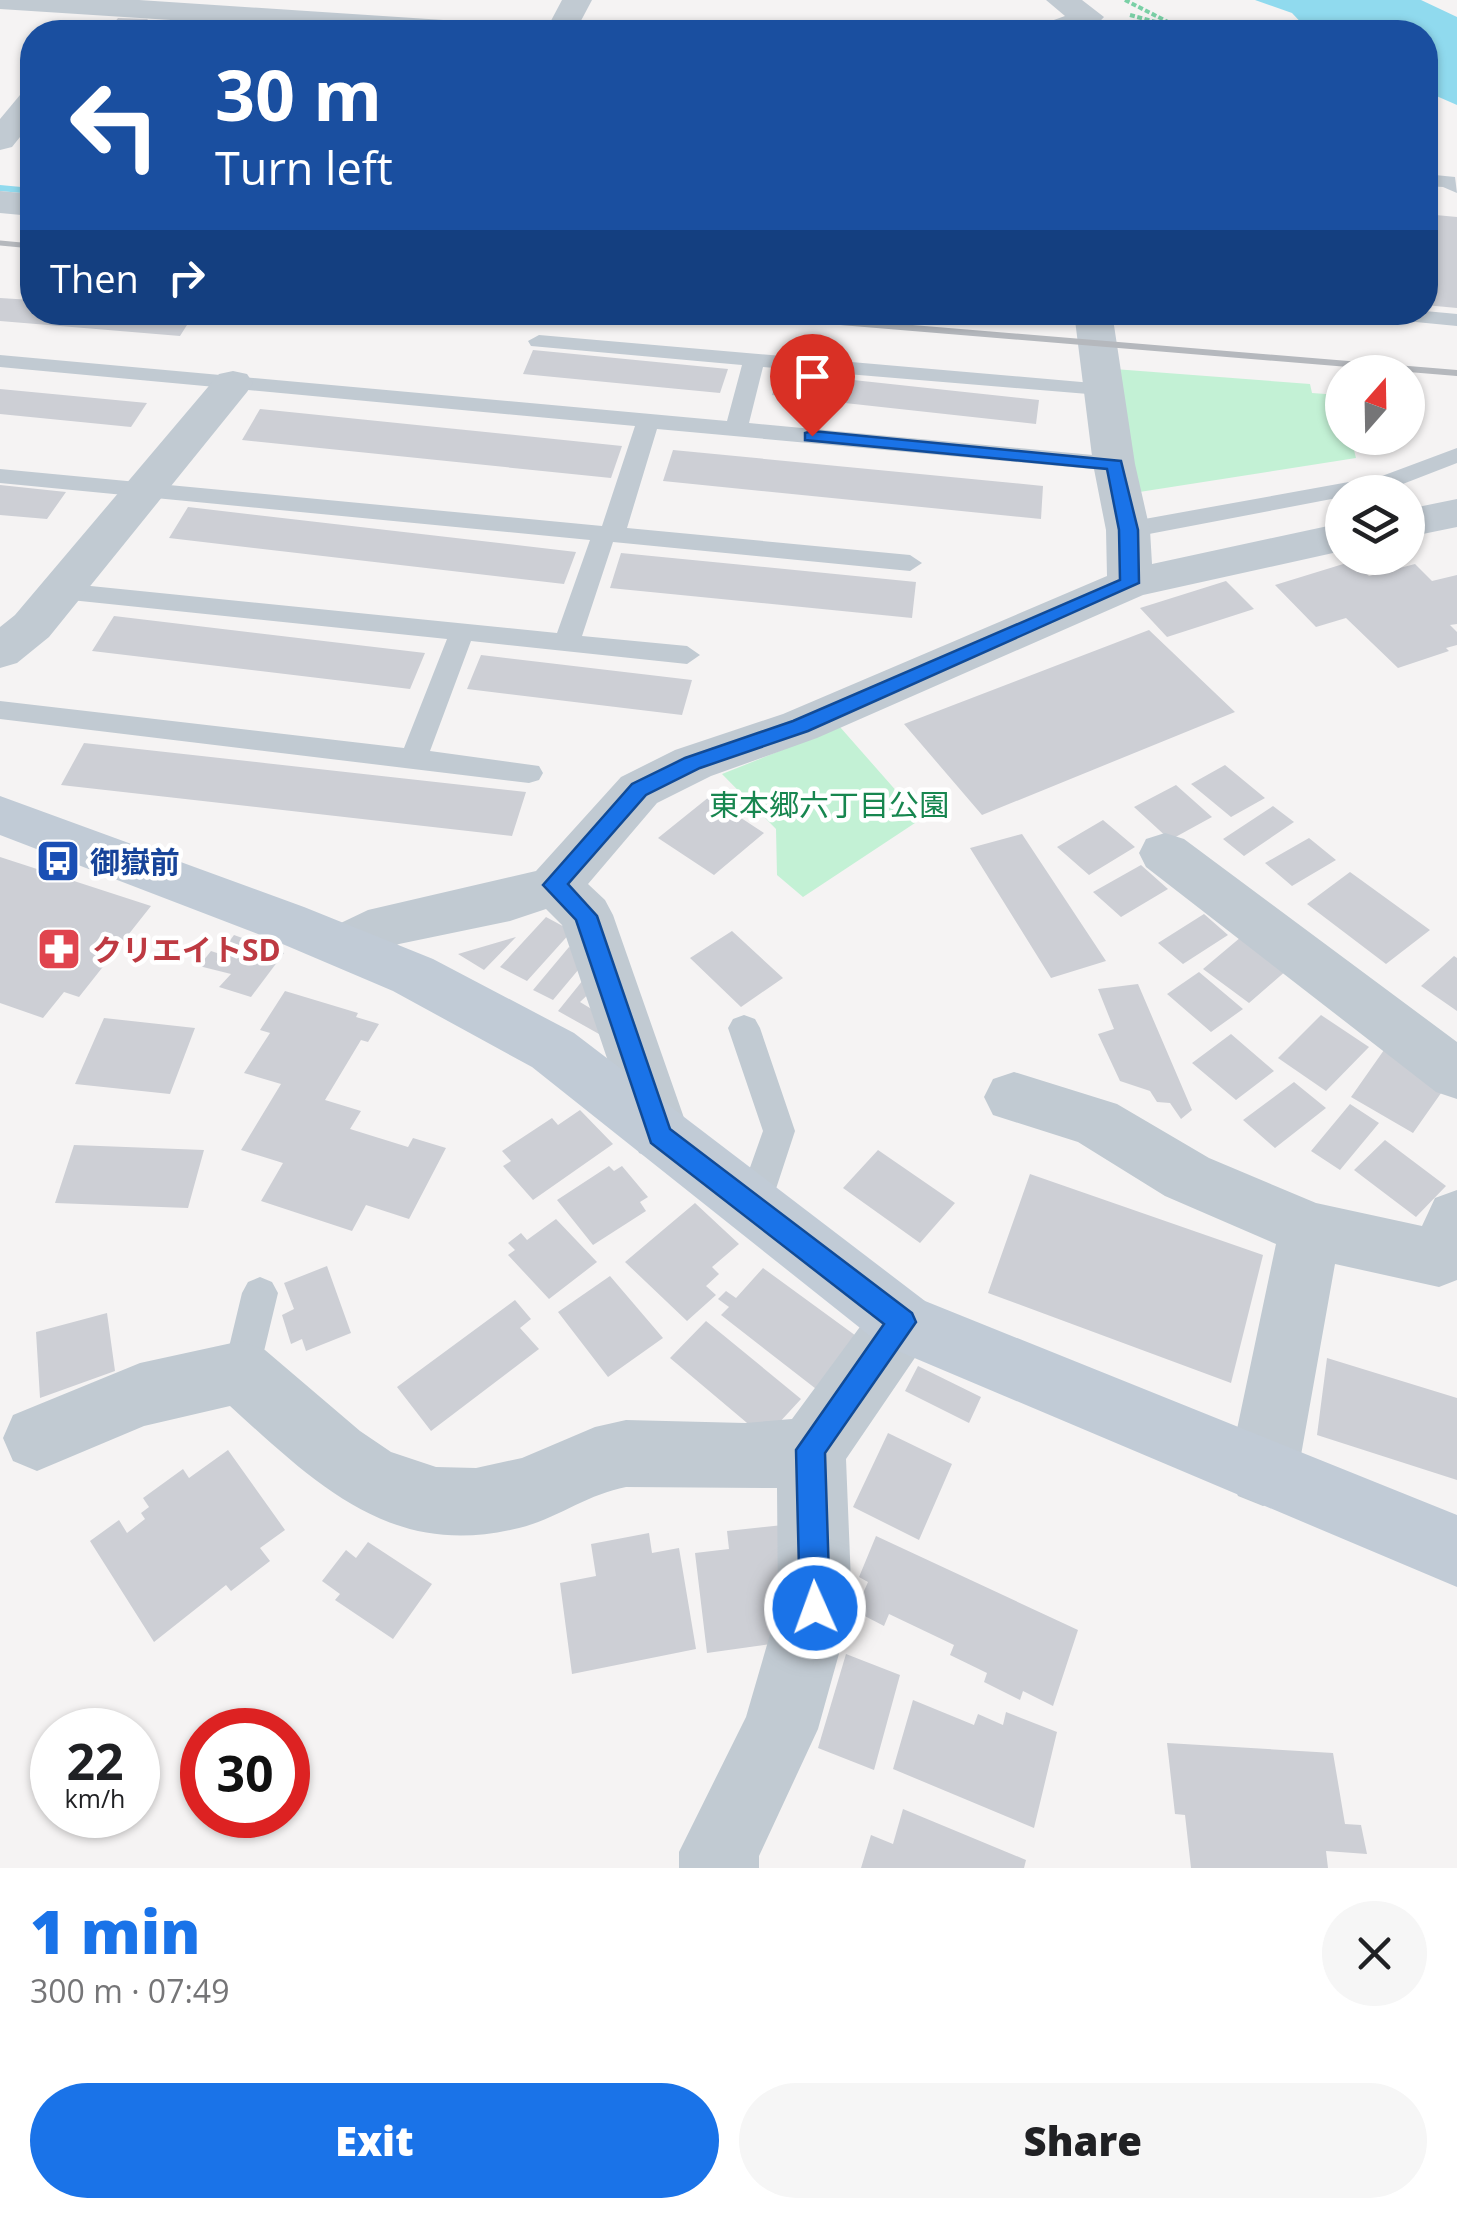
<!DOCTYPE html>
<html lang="en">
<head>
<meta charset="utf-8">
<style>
	body { margin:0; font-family:"Open Sans","Noto Sans JP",sans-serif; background:#f6f6f6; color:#202124; height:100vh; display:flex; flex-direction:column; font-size:38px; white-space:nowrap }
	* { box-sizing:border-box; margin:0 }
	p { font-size:32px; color:#757577 }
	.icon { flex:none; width:55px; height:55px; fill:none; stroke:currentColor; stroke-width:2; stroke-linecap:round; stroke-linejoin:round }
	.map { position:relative; height:1868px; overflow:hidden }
	.details { display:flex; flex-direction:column; background:#fff; flex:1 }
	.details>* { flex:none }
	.banner { position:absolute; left:20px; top:20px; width:1418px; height:305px; border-radius:40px; box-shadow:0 2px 8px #0004; background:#1a4fa0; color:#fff; overflow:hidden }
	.needle { width:65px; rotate:20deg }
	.fabs { position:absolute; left:1325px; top:355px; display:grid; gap:20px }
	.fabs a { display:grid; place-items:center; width:100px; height:100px; border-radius:50%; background:#fff; box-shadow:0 2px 8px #0004; font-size:50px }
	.speed { position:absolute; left:30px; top:1708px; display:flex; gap:20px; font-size:50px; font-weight:700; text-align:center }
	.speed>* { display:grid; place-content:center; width:130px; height:130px; border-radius:50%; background:#fff; box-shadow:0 2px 8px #0004; line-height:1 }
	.speed small { font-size:25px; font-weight:400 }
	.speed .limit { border:15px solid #d22; background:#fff; color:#111 }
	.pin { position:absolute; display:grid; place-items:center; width:85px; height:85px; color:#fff; margin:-102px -42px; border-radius:50% 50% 50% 0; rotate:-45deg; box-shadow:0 0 10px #0007 }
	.pin .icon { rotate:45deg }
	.me { position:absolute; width:110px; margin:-55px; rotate:358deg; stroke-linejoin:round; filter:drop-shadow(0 0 8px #0008) }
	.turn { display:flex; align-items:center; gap:35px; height:210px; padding:0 30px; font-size:45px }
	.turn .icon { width:130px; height:130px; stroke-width:2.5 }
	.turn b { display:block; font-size:70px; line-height:85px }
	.then { display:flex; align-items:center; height:95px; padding:0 30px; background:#0003; gap:20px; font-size:38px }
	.round { display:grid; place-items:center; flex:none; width:105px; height:105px; border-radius:52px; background:#f6f6f6 }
	.overview { display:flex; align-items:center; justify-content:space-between; height:170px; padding:0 30px }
	h1 { font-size:60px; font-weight:800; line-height:75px; color:#1a73e8 }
	.action { display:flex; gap:20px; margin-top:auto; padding:20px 30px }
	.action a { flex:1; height:115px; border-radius:60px; background:#1a73e8; color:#fff; font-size:40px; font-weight:800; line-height:115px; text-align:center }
	.action a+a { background:#f6f6f6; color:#202124 }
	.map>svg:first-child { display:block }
</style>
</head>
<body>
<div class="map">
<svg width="1457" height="1868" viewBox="0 0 1457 1868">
	<rect width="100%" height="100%" fill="#f5f3f3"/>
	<!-- green -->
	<path fill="#c3f1d5" d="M1114,369L1310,384L1312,393L1339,395L1342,438H1351L1356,458L1133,493Z
		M840,727L921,819L803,897L777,875L776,829L722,774Z"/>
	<!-- water -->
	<path fill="#90daee" d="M1255,0H1421L1457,17V105L1425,91V32H1310L1292,13Z"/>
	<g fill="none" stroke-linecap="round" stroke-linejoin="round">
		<!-- stream -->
		<path fill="#90daee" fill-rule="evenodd" d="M0,185L32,188V194L0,191Z"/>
	</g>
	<!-- building -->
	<path fill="#cdcfd5" d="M118,18L148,19L138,32H106Z
		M1425,214L1457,217V308L1425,305Z
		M0,298L32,300V312L194,314L180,336L0,321Z
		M533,350L728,369L720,393L523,374Z
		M779,372L1039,400L1036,424L772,395Z
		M0,389L147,403L131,427L0,414Z
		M260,409L622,446L611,478L242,440Z
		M673,450L1043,486L1041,519L663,481Z
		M0,485L66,492L47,519L0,515Z
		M188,507L576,552L564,584L169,538Z
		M621,553L916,582L912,618L610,588Z
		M1353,561L1369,576L1415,564L1432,581L1457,575V624L1450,625L1457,632V645L1446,648L1449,651L1398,668L1346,618L1316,627L1275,585Z
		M1226,581L1254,609L1167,637L1140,608Z
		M114,616L425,653L410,689L92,651Z
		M1149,630L1235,712L982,815L904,724Z
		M481,655L692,680L682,715L467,689Z
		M84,743L526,792L512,836L61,785Z
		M1225,765L1265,798L1231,817L1191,784Z
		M1176,785L1212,817L1170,840L1134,807Z
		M709,797L764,833L714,875L658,838Z
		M1273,806L1294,822L1244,856L1223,839Z
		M1103,820L1135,847L1089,875L1057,847Z
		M1022,834L1106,961L1051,978L970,848Z
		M1309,838L1336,860L1292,886L1265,863Z
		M0,857L151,906L79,997L64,992L43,1018L0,1003Z
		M1141,865L1168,889L1121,917L1093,892Z
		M1350,872L1430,930L1386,964L1307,904Z
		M1204,914L1228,935L1183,964L1158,943Z
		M546,917L572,931L527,981L500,967Z
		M732,931L783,978L741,1007L690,958Z
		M234,935L284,953L251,997L219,987L231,974L199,966L211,951L220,954Z
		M516,937L484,970L458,954Z
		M1241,937L1287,970L1249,1003L1203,969Z
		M569,947L589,957L553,1000L533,990Z
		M1454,956L1457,958V1011L1421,986Z
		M1199,972L1243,1009L1211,1032L1167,994Z
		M583,980L598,985L580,1002L608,1019L599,1034L558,1011Z
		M1138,984L1192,1110L1181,1119L1170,1103L1157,1102L1150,1091L1120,1081L1098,1034L1114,1029L1098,989Z
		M285,991L358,1013L356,1017L379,1024L368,1042L361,1040L325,1100L361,1111L350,1129L408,1147L413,1138L446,1148L409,1219L366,1205L352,1231L261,1201L283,1163L241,1150L281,1084L244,1073L270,1033L260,1030Z
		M1321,1015L1369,1047L1326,1091L1278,1058Z
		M104,1018L195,1028L170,1094L75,1084Z
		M1231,1034L1274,1071L1236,1100L1192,1063Z
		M1384,1050L1446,1086L1413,1133L1351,1097Z
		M1294,1082L1326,1108L1275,1148L1243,1120Z
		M1350,1104L1379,1123L1340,1170L1311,1151Z
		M580,1110L613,1144L533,1200L503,1166L511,1161L502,1151L552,1118L558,1125Z
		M1385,1140L1446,1186L1416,1217L1354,1170Z
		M74,1145L204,1150L188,1208L55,1203Z
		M878,1150L955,1203L920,1243L843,1188Z
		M609,1166L614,1171L622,1166L648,1197L640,1202L646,1211L593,1245L557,1200Z
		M1030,1174L1263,1255L1231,1383L988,1293Z
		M695,1203L739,1244L712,1267L719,1274L706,1286L716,1295L687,1321L625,1262Z
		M556,1219L597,1262L549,1299L508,1255L515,1250L508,1243L521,1233L527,1240Z
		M327,1266L351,1333L306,1351L302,1339L291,1344L282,1315L294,1309L284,1283Z
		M763,1268L863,1341L820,1392L721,1315L729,1307L718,1299L726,1291L736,1298Z
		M610,1276L663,1338L608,1377L558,1312Z
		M515,1300L531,1319L520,1328L539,1349L431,1431L397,1387Z
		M107,1313L115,1371L40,1398L36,1332Z
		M706,1321L801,1399L765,1438L670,1358Z
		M1327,1358L1457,1398V1480L1317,1435Z
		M918,1366L981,1397L969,1423L905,1391Z
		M888,1433L952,1464L919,1540L853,1507Z
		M228,1450L285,1530L260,1548L270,1561L231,1591L226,1585L154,1642L90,1541L119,1520L127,1533L145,1519L141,1513L149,1507L143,1498L183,1469L189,1478Z
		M783,1525L799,1640L707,1653L695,1553L729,1549L727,1531Z
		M649,1533L652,1553L679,1548L696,1649L572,1674L560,1583L596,1576L591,1544Z
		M876,1536L1078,1630L1053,1706L1023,1691L1020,1700L984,1682L987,1673L950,1655L954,1645L889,1614L884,1626L855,1611L868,1582L859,1577Z
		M368,1542L432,1584L393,1639L335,1600L340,1594L322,1581L346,1550L356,1558Z
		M846,1654L900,1675L874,1770L818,1748Z
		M913,1700L974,1725L978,1714L1003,1725L1006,1712L1057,1732L1034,1828L893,1769Z
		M1167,1743L1333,1753L1345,1824L1361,1825L1367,1854L1326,1851L1328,1868H1191L1185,1815L1175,1814Z
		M903,1809L1026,1860L1024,1868H861L871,1835L893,1844Z"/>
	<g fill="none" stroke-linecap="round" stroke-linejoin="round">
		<!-- path -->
		<path stroke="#7ad0a6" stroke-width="4" stroke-dasharray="5 2.5" stroke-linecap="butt" d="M1125,0L1170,23
			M1130,15L1182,29
			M1425,140L1438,146"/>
		<!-- lane -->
		<path fill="#c1cad2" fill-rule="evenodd" d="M1425,174L1455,177L1457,193L1443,187L1425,186Z
			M1425,311L1457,314V326L1374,318L1364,312Z
			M539,335L1104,384L1112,386L1115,391L1112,396L763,367L749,423L1114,457L1126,464L1114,471L657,429L627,528L910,555L922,563L910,571L613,542L582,636L687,646L700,655L687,664L471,641L430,751L539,766L543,773L539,780L529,783L0,719V701L404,748L447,639L61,599L49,591L61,583L557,633L590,540L0,483V469L602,526L635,426L0,367V355L727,421L742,365L531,346L528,341Z
			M1457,448V463L1395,487L1342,492V497L1128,538L1116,530L1128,522L1382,476Z
			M744,1015L755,1019L760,1028L795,1131L770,1207L765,1218L753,1222L741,1218L736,1207L763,1131L728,1028L733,1019Z
			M260,1277L272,1282L278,1293L259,1372L254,1384L241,1389L228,1384L223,1372L242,1293L248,1282Z"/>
		<!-- street -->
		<path fill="#c1cad2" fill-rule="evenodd" d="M0,0H139L489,23L500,25L504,32H356L0,9Z
			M562,0H592L575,32H545Z
			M1046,0H1082L1104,17C1088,37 1059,32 1036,32L1040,25L1065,16Z
			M32,92V122L12,147L0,150V119L20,95Z
			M0,191L32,194V216L0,213Z
			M1074,312H1112L1135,464L1150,530L1152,564L1342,523V551L1143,595L817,738L711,776L657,803L588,884L605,900L613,915L690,1135L681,1153L660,1161L639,1153L562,925L546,909L510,921L399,944L344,968L324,961L316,946L324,931L368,910L536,871L621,777L675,750L783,714L1107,576L1106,530L1093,464Z
			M233,371L247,374L253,383L247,392L49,637L17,663L0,668V627L15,615L219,374Z
			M1457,499V527L1408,537V509Z
			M1165,833L1184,839L1457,1042V1099L1436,1092L1146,867L1139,853L1146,839Z
			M1014,1072L1117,1104L1209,1158L1316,1203L1422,1226L1435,1198L1457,1190V1280L1439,1287L1335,1264L1298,1472L1288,1496L1263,1506L1238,1496L1228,1472L1276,1244L1165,1196L1078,1142L993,1115L984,1097L993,1079Z
			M902,1292L925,1301L935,1322L925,1343L846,1459L852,1607L818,1729L759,1856V1868H679V1852L746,1717L778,1607L777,1488L626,1487C588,1494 556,1519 519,1528C392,1560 317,1485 230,1406L144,1426L37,1471L13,1461L3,1438L13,1415L140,1363L241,1341L265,1350L360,1431L391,1452L436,1467L476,1468L522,1458L595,1427L626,1420L745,1423L792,1419L879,1301Z"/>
		<!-- secondary -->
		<path fill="#c1cbd6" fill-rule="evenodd" d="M0,796L304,907L433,959L574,1033L925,1301L1457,1515V1587L879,1343L532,1067L393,991L266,937L0,835Z"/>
		<!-- rail-far1 -->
		<path stroke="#b5b8bd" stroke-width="5" d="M0,243L32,246
			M720,312L729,313"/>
		<!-- rail -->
		<path stroke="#b5b8bd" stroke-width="6" d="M720,312L1457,373"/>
	</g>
	<!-- route -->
	<path fill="#1a73e8" stroke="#114b97" stroke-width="2.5" d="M812,431L1121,461L1138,530L1139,583L808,731L700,768L646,795L568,884L597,916L670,1129L912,1313L916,1322L825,1453L830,1608L826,1618L815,1623L804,1618L800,1608L796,1450L884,1324L651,1143L576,920L543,885L632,784L685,758L793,721L1120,580L1119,530L1107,469L805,440V433Z"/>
	<!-- icons -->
	<defs>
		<symbol id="bus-square" viewBox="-11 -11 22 22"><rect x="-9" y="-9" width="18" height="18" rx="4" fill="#1a4fb4" stroke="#fff"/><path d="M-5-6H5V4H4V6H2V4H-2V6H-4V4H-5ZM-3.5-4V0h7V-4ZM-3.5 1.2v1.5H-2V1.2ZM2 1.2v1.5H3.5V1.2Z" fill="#fff"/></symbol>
		<symbol id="pharmacy-square" viewBox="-11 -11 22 22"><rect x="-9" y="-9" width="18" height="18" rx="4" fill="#e0444e" stroke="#fff"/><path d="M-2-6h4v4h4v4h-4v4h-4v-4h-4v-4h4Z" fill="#fff"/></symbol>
	</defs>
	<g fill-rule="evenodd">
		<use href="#bus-square" x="33" y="836" width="50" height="50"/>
		<use href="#pharmacy-square" x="34" y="924" width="50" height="50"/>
	</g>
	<g text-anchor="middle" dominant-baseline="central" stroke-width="9" stroke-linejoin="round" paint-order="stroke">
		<!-- park labels -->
		<g font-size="30" fill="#17864f" stroke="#fff">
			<text x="829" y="804">東本郷六丁目公園</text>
		</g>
		<!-- transit labels -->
		<g font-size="30" font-weight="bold" fill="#164399" stroke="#fff" text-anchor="start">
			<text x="90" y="861">御嶽前</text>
		</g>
		<!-- health labels -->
		<g font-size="30" font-weight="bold" fill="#be3a42" stroke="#fff" text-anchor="start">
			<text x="92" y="949">クリエイトSD</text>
		</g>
	</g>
</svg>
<div class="fabs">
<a><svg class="needle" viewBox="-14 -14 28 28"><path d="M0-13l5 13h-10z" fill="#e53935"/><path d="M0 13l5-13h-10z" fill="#757577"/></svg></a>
<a><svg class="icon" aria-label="layers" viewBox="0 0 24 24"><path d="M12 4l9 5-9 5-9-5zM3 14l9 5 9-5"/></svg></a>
</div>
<div class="speed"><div>22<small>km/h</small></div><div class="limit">30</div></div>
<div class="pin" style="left:812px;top:436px;background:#d93025"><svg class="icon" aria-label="arrive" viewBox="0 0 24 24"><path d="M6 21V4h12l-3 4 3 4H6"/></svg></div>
<svg class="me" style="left:815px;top:1608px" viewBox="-20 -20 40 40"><circle r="17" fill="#1a73e8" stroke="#fff" stroke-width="3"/><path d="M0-11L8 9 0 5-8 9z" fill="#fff"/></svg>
<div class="banner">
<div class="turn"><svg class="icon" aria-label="left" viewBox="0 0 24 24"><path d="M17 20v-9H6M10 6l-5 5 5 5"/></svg><div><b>30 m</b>Turn left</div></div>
<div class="then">Then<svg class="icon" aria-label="right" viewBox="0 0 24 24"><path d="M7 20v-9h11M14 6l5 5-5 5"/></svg></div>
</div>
</div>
<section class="details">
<div class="overview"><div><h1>1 min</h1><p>300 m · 07:49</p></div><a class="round"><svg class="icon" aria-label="close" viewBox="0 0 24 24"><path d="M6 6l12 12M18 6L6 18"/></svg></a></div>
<div class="action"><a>Exit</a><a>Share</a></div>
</section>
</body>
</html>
